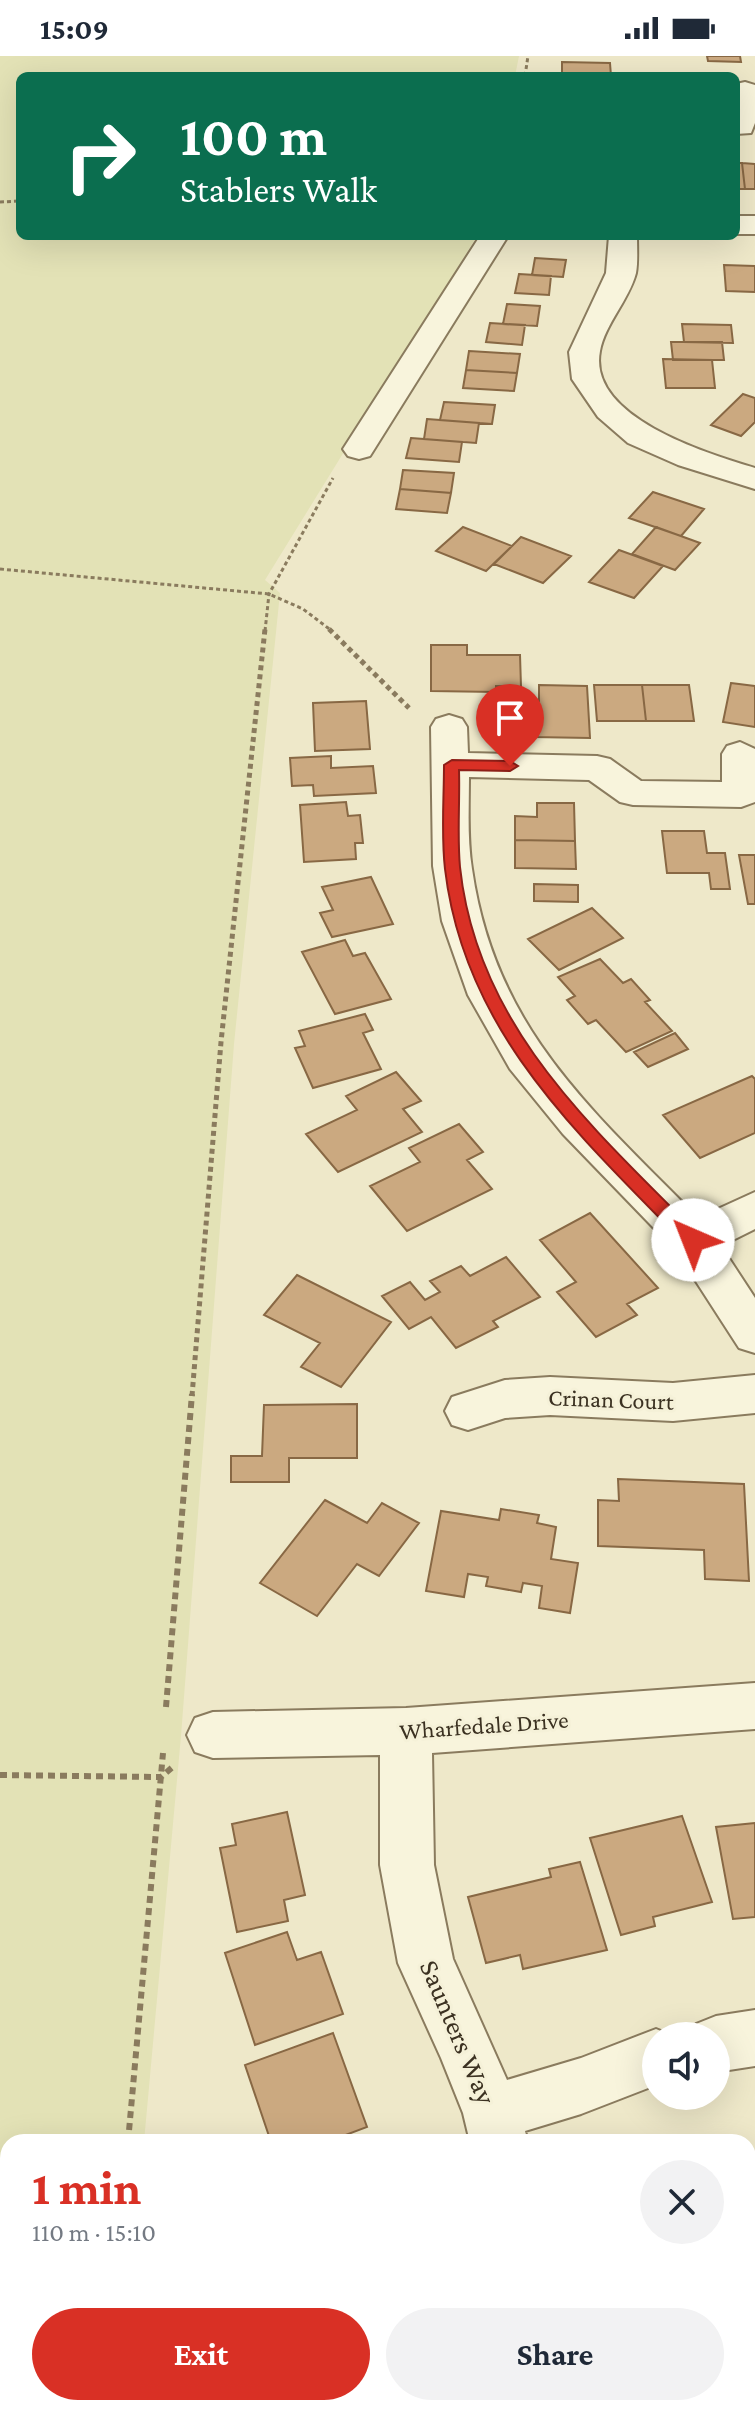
<!DOCTYPE html>
<html lang="en">
<head>
<meta charset="utf-8">
<style>
	body { margin:0; font-family:"Crimson Pro",serif; background:#f2f2f3; color:#1f2937; height:100vh; display:flex; flex-direction:column; font-size:30px; white-space:nowrap }
	* { box-sizing:border-box; margin:0 }
	p { font-size:26px; color:#747a83 }
	.icon { flex:none; width:44px; height:44px; fill:none; stroke:currentColor; stroke-width:2; stroke-linecap:round; stroke-linejoin:round }
	.map { position:relative; flex:1; overflow:hidden }
	.sheet { position:absolute; left:0px; top:2078px; width:756px; height:282px; display:flex; flex-direction:column; background:#fff; border-radius:24px 24px 0 0; box-shadow:0 8px 32px #0002 }
	.sheet>* { flex:none }
	.banner { position:absolute; left:16px; top:16px; width:724px; height:168px; border-radius:12px; box-shadow:0 8px 32px #0002; background:#0b6e4f; color:#fff; overflow:hidden }
	.tools { position:absolute; left:642px; top:1966px; display:grid; gap:16px }
	.tools a { display:grid; place-items:center; width:88px; height:88px; border-radius:50%; background:#fff; box-shadow:0 8px 32px #0002; font-size:40px }
	.pin { position:absolute; display:grid; place-items:center; width:68px; height:68px; color:#fff; margin:-82px -34px; border-radius:50% 50% 50% 0; rotate:-45deg; box-shadow:0 0 8px #0007 }
	.pin .icon { rotate:45deg }
	.me { position:absolute; width:88px; margin:-44px; rotate:316deg; stroke-linejoin:round; filter:drop-shadow(0 0 6px #0008) }
	.turn { display:flex; align-items:center; gap:28px; height:168px; padding:0 32px; font-size:36px }
	.turn .icon { width:104px; height:104px; stroke-width:2.5 }
	.turn b { display:block; font-size:56px; line-height:68px }
	.round { display:grid; place-items:center; flex:none; width:84px; height:84px; border-radius:42px; background:#f2f2f3 }
	.summary { display:flex; align-items:center; justify-content:space-between; height:136px; padding:0 32px }
	h1 { font-size:48px; font-weight:700; line-height:60px; color:#d93025 }
	.button { display:flex; gap:16px; margin-top:auto; padding:16px 32px }
	.button a { flex:1; height:92px; border-radius:48px; background:#d93025; color:#fff; font-size:32px; font-weight:700; line-height:92px; text-align:center }
	.button a+a { background:#f2f2f3; color:#1f2937 }
	.status { display:flex; justify-content:space-between; align-items:center; height:56px; padding:0 40px; background:#fff; direction:ltr }
	.status svg { height:22px; fill:currentColor }
	.map>svg:first-child { display:block }
</style>
</head>
<body>
<div class="status"><b>15:09</b><svg viewBox="0 0 49 12"><path d="M0 12V9h3v3zM5 12V6h3v6zM10 12V3h3v9zM15 12V0h3v12zM26 1h20v11H26zM47 4h2v5h-2z"/></svg></div>
<div class="map">
<svg width="755" height="2359" viewBox="0 0 755 2359">
	<rect width="100%" height="100%" fill="#eee8c9"/>
	<!-- farmland -->
	<path fill="#e3e2b6" d="M0,0H519L515,20H20V180H477L265,524L280,537L234,988L181,1680L144,2086H8V2352H120V2359H0Z"/>
	<!-- building -->
	<path fill="#cba980" stroke="#886844" stroke-width="2" d="M707,0H740L741,6L708,5Z
		M562,6L610,7L611,20H562Z
		M736,107H742L745,133H736Z
		M742,107L755,108V133H745Z
		M535,202L566,204L563,221L532,219Z
		M724,209L755,210V236L726,235Z
		M519,218L551,220L549,239L515,237Z
		M507,248L540,250L537,270L503,268Z
		M490,267L525,269L522,289L486,286Z
		M682,268L731,269L733,287L684,286Z
		M671,286H722L724,304H673Z
		M469,295L520,298L517,317L466,314Z
		M663,303L712,304L715,332H666Z
		M466,314L517,317L514,335L463,332Z
		M743,338L755,342V366L741,380L711,369Z
		M444,346L495,349L492,368L440,364Z
		M427,363L479,367L476,387L424,383Z
		M411,382L462,386L459,406L406,402Z
		M403,414L454,417L451,437L400,433Z
		M400,433L451,437L447,457L396,453Z
		M653,436L704,453L681,480L629,462Z
		M463,471L512,490L486,515L436,495Z
		M656,471L700,487L675,514L632,498Z
		M521,481L571,500L543,527L494,508Z
		M619,494L663,510L634,542L589,526Z
		M431,589H467V599H520L521,631L496,630V636L431,635Z
		M731,627L755,630V671L723,666Z
		M539,629L587,630L590,682L533,681L532,645H539Z
		M594,629H642L646,665H597Z
		M642,629H689L694,665H646Z
		M366,645L370,693L315,695L313,647Z
		M331,700V712L373,710L376,737L314,740L313,729L292,730L290,702Z
		M346,746L348,760L360,759L363,787H355L356,803L304,806L300,749Z
		M537,747H574L575,785L515,784V760L537,761Z
		M662,775H704L707,797H725L730,833H711L709,817H667Z
		M515,784L575,785L576,813L515,812Z
		M739,799H755V848H748Z
		M371,821L393,868L332,881L320,857L333,854L322,831Z
		M534,828L578,829V846L534,845Z
		M592,852L623,882L559,914L528,883Z
		M345,884L353,900L365,897L391,943L335,958L302,896Z
		M600,903L623,927L631,923L650,944L645,946L672,975L626,996L596,964L588,968L567,944L575,940L558,921Z
		M365,958L373,974L363,977L381,1013L313,1032L295,992L305,990L299,975Z
		M675,977L688,993L648,1011L634,996Z
		M396,1016L421,1045L403,1053L422,1076L338,1116L306,1078L357,1054L346,1040Z
		M752,1020L755,1023V1077L700,1102L663,1059Z
		M459,1068L483,1096L467,1104L492,1133L407,1175L370,1130L420,1106L409,1092Z
		M590,1157L658,1232L627,1248L637,1259L596,1281L557,1236L576,1226L540,1184Z
		M506,1201L540,1241L493,1265L498,1271L456,1292L431,1261L409,1273L382,1240L410,1226L425,1244L440,1236L430,1225L461,1210L470,1220Z
		M297,1219L391,1266L341,1331L301,1311L320,1287L264,1259Z
		M357,1348V1402H289V1426H231V1400H262L264,1349Z
		M618,1423L744,1428L749,1525L705,1523L704,1494L598,1490V1444L619,1445Z
		M325,1444L367,1467L382,1447L419,1467L379,1520L357,1508L317,1560L260,1527Z
		M501,1453L539,1459L537,1467L556,1471L551,1503L578,1507L570,1557L539,1552L542,1530L523,1527L521,1536L486,1530L488,1521L468,1518L464,1541L426,1535L441,1455L499,1464Z
		M287,1756L305,1839L284,1844L288,1865L237,1876L220,1792L236,1789L232,1768Z
		M682,1760L712,1846L653,1861L655,1870L621,1879L590,1782Z
		M755,1767V1861L733,1863L716,1771Z
		M580,1806L607,1894L523,1913L520,1899L486,1907L468,1841L551,1821L549,1813Z
		M287,1876L297,1904L321,1896L343,1958L255,1989L225,1897Z
		M333,1977L367,2071L327,2086H271L245,2009Z
		M748,2099L749,2121L755,2122V2204L748,2203Z
		M262,2352H370V2359H262Z"/>
	<g fill="none" stroke-linecap="round" stroke-linejoin="round">
		<defs>
			<path id="minor" d="M745,26L755,29V67L751,77L736,78V28Z
				M736,160H755V178H736Z
				M480,180H508L370,400L359,403L348,400L343,393Z
				M609,180H637C637,192 638,206 636,217C629,244 605,268 600,295C587,362 709,398 755,412V433L678,409L628,387L598,361L572,323L569,296L606,217Z
				M449,659L462,663L467,671L468,697L597,700L610,703L641,725L722,726V698L727,690L740,686L755,693V746L741,751L633,749L620,746L589,724L469,721C469,751 467,783 472,813C495,973 591,1053 698,1162L755,1136V1173L721,1190L755,1242V1297L739,1292L677,1196L563,1078L510,1013L468,939L442,865L433,810L431,671L436,663Z
				M755,1319V1357L673,1365L550,1359L505,1362L468,1374L452,1369L445,1355L452,1341L505,1324L550,1321L673,1327Z
				M755,1627V1673L432,1697L434,1809L453,1903L507,2024L581,2002L656,1973L673,1980H656V2029L581,2058L525,2075L528,2086H470L463,2057L441,2002L398,1907L380,1809V1699L213,1702L195,1696L187,1679L195,1662L213,1656L406,1652Z
				M755,1954V2010L716,2016V1980H691L696,1968L716,1960Z
				M483,2352H545L544,2359H482Z"/>
		</defs>
		<!-- minor casing -->
		<use href="#minor" stroke="#8a7b5e" stroke-width="4"/>
		<!-- path-far2 -->
		<path stroke="#8a7b5e" stroke-width="3" stroke-dasharray="4 3" stroke-linecap="butt" d="M525,20L528,0
			M0,146L20,145
			M0,513L269,538L303,553L332,575
			M265,575L269,538L333,422"/>
		<!-- path-far1 -->
		<path stroke="#8a7b5e" stroke-width="5" stroke-dasharray="5 4" stroke-linecap="butt" d="M329,573L409,652
			M192,1340L221,986L265,573"/>
		<!-- path -->
		<path stroke="#8a7b5e" stroke-width="6" stroke-dasharray="7 5" stroke-linecap="butt" d="M166,1651L192,1338
			M0,1719L161,1721L175,1709
			M128,2086L163,1697
			M103,2359L104,2352"/>
		<!-- minor -->
		<use href="#minor" fill="#f8f4dc" fill-rule="evenodd"/>
	</g>
	<!-- route -->
	<path fill="#d93025" stroke="#8d1f18" stroke-width="2" d="M452,704L510,705L518,710L510,715L459,714C460,746 457,779 460,811C477,971 593,1072 699,1179L702,1184L699,1189H686C578,1078 464,976 445,813C441,779 444,743 444,709Z"/>
	<g text-anchor="middle" dominant-baseline="central" stroke-width="6" stroke-linejoin="round" paint-order="stroke">
		<!-- street labels -->
		<g font-size="24" fill="#3b3121" stroke="#f5f1d8">
			<text transform="translate(611 1343) rotate(2)">Crinan Court</text>
			<text transform="translate(484 1669) rotate(-4)">Wharfedale Drive</text>
		</g>
		<!-- near-street labels -->
		<g font-size="28" fill="#3b3121" stroke="#f5f1d8">
			<text transform="translate(458 1976) rotate(67)">Saunters Way</text>
		</g>
	</g>
</svg>
<div class="tools">
<a><svg class="icon" aria-label="sound" viewBox="0 0 24 24"><path d="M4 9h4l5-4v14l-5-4H4zM17 9q2 3 0 6"/></svg></a>
</div>
<div class="pin" style="left:510px;top:710px;background:#d93025"><svg class="icon" aria-label="arrive" viewBox="0 0 24 24"><path d="M6 21V4h12l-3 4 3 4H6"/></svg></div>
<svg class="me" style="left:693px;top:1184px" viewBox="-20 -20 40 40"><circle r="19" fill="#fff"/><path d="M0-13L10 11 0 6-10 11z" fill="#d93025"/></svg>
<div class="banner">
<div class="turn"><svg class="icon" aria-label="right" viewBox="0 0 24 24"><path d="M7 20v-9h11M14 6l5 5-5 5"/></svg><div><b>100 m</b>Stablers Walk</div></div>
</div>
<section class="sheet">
<div class="summary"><div><h1>1 min</h1><p>110 m · 15:10</p></div><a class="round"><svg class="icon" aria-label="close" viewBox="0 0 24 24"><path d="M6 6l12 12M18 6L6 18"/></svg></a></div>
<div class="button"><a>Exit</a><a>Share</a></div>
</section>
</div>
</body>
</html>
